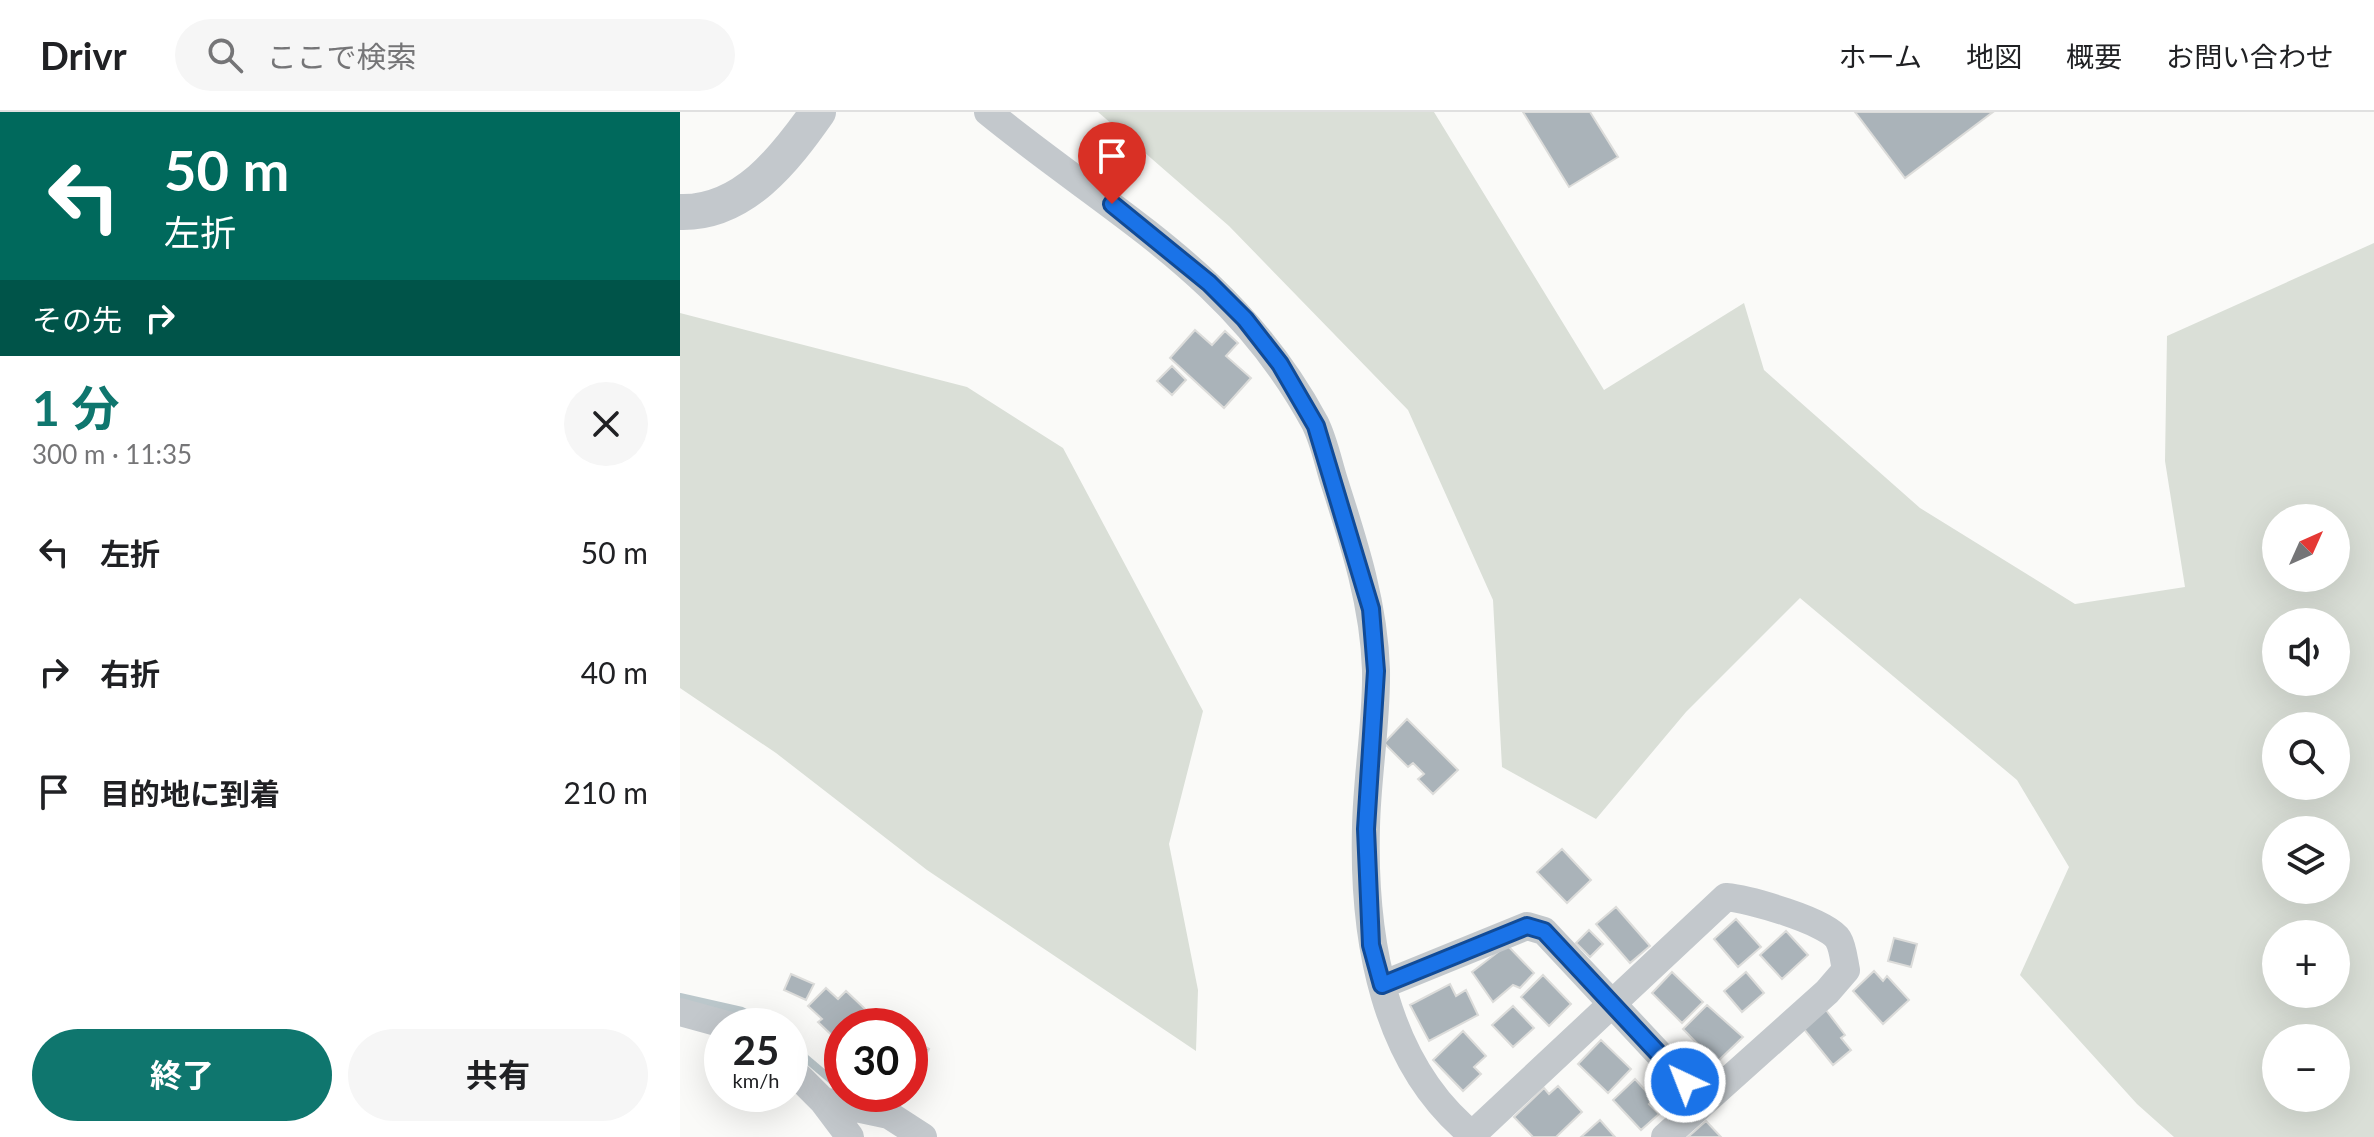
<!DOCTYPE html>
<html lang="ja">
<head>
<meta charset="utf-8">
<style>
	body { margin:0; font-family:Lato,"Noto Sans JP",sans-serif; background:#f6f6f6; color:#202124; height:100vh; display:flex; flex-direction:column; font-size:30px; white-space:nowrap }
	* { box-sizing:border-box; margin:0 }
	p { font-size:26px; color:#757577 }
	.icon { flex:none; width:44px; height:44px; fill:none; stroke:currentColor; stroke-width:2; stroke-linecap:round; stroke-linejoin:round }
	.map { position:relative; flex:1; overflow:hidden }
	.side { display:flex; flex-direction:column; background:#fff; width:680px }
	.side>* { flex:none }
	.guide { background:#00695c; color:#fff; overflow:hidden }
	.needle { width:52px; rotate:45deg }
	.fabs { position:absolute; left:1582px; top:392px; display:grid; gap:16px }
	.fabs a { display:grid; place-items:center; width:88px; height:88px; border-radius:50%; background:#fff; box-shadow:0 8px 32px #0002; font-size:40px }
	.speed { position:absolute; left:24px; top:896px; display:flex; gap:16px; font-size:40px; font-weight:700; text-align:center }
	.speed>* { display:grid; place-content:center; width:104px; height:104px; border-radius:50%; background:#fff; box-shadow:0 8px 32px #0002; line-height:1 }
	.speed small { font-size:20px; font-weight:400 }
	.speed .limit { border:12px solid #d22; background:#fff; color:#111 }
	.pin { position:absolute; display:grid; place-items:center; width:68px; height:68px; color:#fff; margin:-82px -34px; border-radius:50% 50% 50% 0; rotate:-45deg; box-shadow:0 0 8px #0007 }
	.pin .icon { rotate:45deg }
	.me { position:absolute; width:88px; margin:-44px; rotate:317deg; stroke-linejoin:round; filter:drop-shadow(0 0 6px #0008) }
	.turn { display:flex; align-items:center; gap:28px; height:168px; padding:0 32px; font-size:36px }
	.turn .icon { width:104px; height:104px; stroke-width:2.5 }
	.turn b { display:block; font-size:56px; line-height:68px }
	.then { display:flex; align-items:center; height:76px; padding:0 32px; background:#0003; gap:16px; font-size:30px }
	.round { display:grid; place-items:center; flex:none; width:84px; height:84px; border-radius:42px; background:#f6f6f6 }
	.overview { display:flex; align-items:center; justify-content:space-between; height:136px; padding:0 32px }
	h1 { font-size:48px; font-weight:700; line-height:60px; color:#0f766e }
	.cta { display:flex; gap:16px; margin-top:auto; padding:16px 32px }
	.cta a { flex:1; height:92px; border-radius:48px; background:#0f766e; color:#fff; font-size:32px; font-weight:700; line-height:92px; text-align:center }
	.cta a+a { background:#f6f6f6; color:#202124 }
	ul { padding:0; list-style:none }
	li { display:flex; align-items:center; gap:24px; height:120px; padding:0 32px }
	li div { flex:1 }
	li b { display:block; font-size:30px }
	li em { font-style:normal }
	header { display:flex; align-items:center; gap:48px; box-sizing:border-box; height:112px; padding:0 40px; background:#fff; border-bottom:2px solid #e0e0e0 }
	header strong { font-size:38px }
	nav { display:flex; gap:44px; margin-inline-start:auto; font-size:28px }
	.search { width:560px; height:72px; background:#f6f6f6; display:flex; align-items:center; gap:20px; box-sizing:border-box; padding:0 28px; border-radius:44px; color:#757577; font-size:30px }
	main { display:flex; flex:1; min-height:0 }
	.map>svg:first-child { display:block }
</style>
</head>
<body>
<header>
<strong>Drivr</strong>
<div class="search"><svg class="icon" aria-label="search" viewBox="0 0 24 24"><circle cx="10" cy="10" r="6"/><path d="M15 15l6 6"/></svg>ここで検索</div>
<nav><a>ホーム</a><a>地図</a><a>概要</a><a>お問い合わせ</a></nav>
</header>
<main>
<section class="side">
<div class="guide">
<div class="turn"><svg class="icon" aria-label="left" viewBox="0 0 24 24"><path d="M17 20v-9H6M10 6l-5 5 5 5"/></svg><div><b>50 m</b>左折</div></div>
<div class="then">その先<svg class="icon" aria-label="right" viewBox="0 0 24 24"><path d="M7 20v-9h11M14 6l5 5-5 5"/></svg></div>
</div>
<div class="overview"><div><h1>1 分</h1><p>300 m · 11:35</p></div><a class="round"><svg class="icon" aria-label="close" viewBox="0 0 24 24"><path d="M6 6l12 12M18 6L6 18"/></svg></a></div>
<ul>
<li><svg class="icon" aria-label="left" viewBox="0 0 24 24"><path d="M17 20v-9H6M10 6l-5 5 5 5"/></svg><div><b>左折</b></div><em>50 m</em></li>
<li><svg class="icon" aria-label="right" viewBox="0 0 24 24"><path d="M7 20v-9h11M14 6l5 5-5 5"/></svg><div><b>右折</b></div><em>40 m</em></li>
<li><svg class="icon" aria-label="arrive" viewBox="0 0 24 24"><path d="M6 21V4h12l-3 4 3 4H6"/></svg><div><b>目的地に到着</b></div><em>210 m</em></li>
</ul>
<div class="cta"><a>終了</a><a>共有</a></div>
</section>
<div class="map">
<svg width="1694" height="1025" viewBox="0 0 1694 1025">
	<rect width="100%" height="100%" fill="#fafaf8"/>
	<!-- green -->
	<path fill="#dadfd7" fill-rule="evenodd" d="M418,0H754L924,278L1064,191L1084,258L1240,396L1395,492L1505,475L1485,349L1487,224L1694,131V1025H1494L1457,992L1340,863L1389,755L1337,668L1120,486L1006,600L916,707L822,655L813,488L728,298L549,114ZM1596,406H1656V466H1596ZM1596,510H1656V570H1596ZM1596,614H1656V674H1596ZM1596,718H1656V778H1596ZM1596,822H1656V882H1596ZM1596,926H1656V986H1596Z
		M0,201L287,275L383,336L523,599L489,732L518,878L516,939L247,758L96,641L0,576Z"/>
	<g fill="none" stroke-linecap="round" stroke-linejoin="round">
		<!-- stream -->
		<path stroke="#bbc7cb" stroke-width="8" d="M0,885L62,899L91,914
			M110,933L162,977"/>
	</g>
	<!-- building -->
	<path fill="#aab3b9" stroke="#dcdcda" stroke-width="2" d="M843,0H910L938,45L889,75Z
		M1175,0H1313L1225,66Z
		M515,218L532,233L545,219L558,231L546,244L571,266L544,296L490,246Z
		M492,254L506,268L492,283L477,269Z
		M727,607L778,658L753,682L738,667L744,662L733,651L728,655L704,631Z
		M882,737L911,768L887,791L857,760Z
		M936,795L970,834L950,851L916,812Z
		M1056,807L1081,835L1058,855L1034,827Z
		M909,818L923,832L910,845L896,831Z
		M1106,819L1128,843L1102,867L1080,843Z
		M1214,826L1237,832L1231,855L1208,849Z
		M827,833L854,861L840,876L833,873L813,890L792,860Z
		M1194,859L1203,869L1207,864L1229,888L1203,912L1173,879Z
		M992,860L1023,890L1002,911L972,881Z
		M1066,860L1084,881L1062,900L1044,879Z
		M111,862L134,872L126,888L104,878Z
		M863,863L891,892L869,914L841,885Z
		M770,872L776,884L786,878L798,903L749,929L730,893Z
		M146,876L158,887L166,879L203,914H162L161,932L138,910L142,907L128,894Z
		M1027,893L1063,925L1036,951L1003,917Z
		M833,894L854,916L833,935L812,913Z
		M1146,898L1165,923L1161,926L1171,938L1153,953L1123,916Z
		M783,919L806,944L794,955L801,962L783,979L753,948Z
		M230,926L249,937L232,970L230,969Z
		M921,928L951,957L928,981L898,952Z
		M955,967L974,988L969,992L979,1002L961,1018L933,988Z
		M878,974L902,1000L876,1025H853L834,1005L864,976L869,982Z
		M920,1008L935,1025H901Z
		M1026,1009L1041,1025H1008Z"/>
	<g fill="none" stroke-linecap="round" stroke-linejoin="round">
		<!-- minor -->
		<path stroke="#c3c8cc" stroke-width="28" d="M308,0C433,102 555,162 635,311C644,329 648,350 654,369C674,431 694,492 696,558C697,610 687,663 686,715C683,825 703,953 795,1025
			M702,873L847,814L864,819L1024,990
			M0,900L51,914
			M110,956L143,989L170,1025
			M143,989L209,1003L243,1025
			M792,1023L1046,785C1068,787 1147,809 1158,827C1163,835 1164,849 1166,858L1147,880L985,1025"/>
		<!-- tertiary -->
		<path stroke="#c3c8cc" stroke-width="36" d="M0,100C63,102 105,47 138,0"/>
	</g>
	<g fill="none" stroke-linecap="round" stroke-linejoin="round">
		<defs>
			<path id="route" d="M432,92L529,171L565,207L600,252L636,314L691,497L696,559L686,717L691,833L702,873L847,814L864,819L1005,970"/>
		</defs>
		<!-- route casing -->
		<use href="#route" stroke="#114b97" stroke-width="20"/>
		<!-- route -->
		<use href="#route" stroke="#1a73e8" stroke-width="14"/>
	</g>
</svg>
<div class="fabs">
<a><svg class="needle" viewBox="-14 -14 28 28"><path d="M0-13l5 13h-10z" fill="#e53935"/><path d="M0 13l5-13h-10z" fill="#757577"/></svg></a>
<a><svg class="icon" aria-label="sound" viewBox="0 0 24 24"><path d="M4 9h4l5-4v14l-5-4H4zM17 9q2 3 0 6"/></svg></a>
<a><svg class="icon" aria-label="search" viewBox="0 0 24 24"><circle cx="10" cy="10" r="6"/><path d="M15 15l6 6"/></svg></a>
<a><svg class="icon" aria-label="layers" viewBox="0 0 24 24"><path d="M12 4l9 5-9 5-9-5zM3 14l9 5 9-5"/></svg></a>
<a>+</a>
<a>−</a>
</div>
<div class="speed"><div>25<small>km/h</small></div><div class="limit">30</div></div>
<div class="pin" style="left:432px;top:92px;background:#d93025"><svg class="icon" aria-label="arrive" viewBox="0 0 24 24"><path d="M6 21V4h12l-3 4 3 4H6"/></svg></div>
<svg class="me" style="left:1005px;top:970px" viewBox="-20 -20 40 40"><circle r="17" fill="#1a73e8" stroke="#fff" stroke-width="3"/><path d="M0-11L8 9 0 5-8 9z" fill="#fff"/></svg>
</div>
</main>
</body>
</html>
